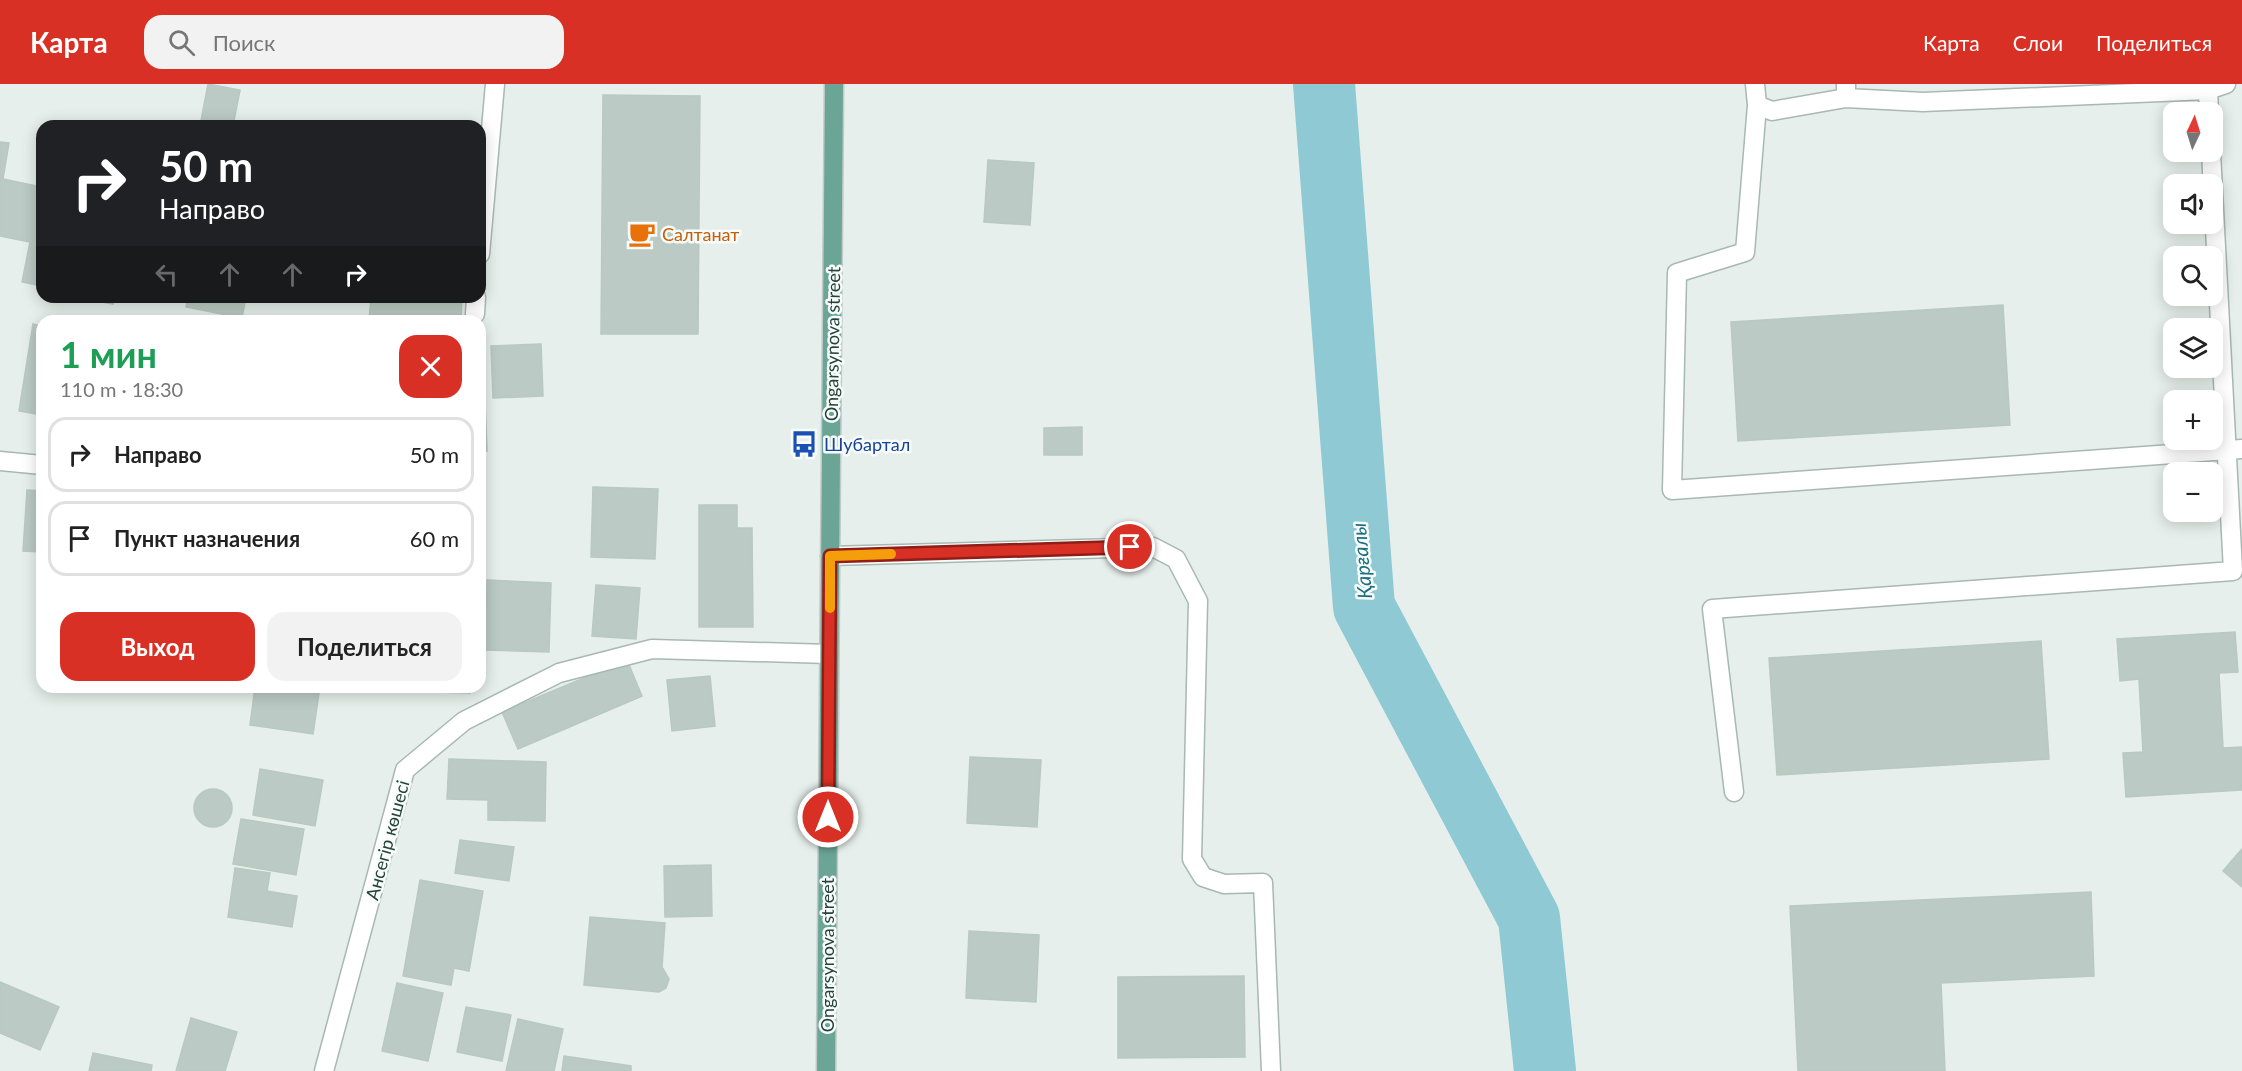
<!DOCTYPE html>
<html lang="ru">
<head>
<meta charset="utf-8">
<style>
	body { margin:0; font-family:Lato,sans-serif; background:#f2f2f2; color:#222; height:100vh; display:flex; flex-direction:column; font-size:22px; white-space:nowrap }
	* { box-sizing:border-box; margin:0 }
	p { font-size:20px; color:#767676 }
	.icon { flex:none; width:33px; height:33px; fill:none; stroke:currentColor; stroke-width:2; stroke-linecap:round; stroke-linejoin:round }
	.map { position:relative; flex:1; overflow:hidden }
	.sheet { position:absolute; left:36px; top:231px; width:450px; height:378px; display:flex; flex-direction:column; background:#fff; border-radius:18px; box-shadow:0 3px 15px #0003 }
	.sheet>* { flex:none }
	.guide { position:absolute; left:36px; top:36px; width:450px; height:183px; border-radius:18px; box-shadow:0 3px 15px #0003; background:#202124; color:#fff; overflow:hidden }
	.needle { width:39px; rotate:4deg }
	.fabs { position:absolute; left:2163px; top:18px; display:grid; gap:12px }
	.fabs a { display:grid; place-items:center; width:60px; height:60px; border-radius:12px; background:#fff; box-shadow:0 3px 15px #0003; font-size:30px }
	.pin { position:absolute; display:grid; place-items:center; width:51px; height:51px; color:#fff; margin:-26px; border:3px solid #fff; border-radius:50%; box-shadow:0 2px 6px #0007 }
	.me { position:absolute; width:66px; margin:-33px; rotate:0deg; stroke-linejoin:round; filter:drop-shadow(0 0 4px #0008) }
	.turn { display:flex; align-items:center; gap:21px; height:126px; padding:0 24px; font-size:27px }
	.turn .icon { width:78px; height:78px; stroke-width:2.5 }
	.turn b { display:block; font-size:42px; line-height:51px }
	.lanes { display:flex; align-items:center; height:57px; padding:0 24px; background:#0003; justify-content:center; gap:30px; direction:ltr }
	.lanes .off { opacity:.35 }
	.round { display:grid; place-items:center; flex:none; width:63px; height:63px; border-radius:18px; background:#f2f2f2 }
	.headline { display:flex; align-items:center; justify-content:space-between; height:102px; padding:0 24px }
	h1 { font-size:36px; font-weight:700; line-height:45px; color:#1e9e55 }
	.cta { display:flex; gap:12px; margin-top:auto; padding:12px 24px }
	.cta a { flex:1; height:69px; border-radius:18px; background:#d93025; color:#fff; font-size:24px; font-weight:700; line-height:69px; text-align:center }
	.cta a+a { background:#f2f2f2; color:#222 }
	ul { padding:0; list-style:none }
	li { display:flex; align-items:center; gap:18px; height:75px; margin:0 12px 9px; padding:0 12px; border:3px solid #e0e0e0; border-radius:18px }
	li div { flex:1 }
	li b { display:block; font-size:22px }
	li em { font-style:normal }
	header { display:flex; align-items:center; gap:36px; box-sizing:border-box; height:84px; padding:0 30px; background:#d93025; color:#fff }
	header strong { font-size:28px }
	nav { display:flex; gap:33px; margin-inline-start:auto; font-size:21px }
	.search { width:420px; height:54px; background:#f2f2f2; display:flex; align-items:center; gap:15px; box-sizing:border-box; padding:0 21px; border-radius:18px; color:#767676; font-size:22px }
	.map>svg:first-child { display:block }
</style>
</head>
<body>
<header>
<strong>Карта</strong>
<div class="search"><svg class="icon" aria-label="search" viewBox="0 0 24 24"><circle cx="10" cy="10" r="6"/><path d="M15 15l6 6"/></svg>Поиск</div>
<nav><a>Карта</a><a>Слои</a><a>Поделиться</a></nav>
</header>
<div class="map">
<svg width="2242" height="987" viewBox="0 0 2242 987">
	<rect width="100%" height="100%" fill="#e6efeb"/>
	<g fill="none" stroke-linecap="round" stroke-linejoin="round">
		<!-- river -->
		<path stroke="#8ec9d4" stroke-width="62" d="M1324,0L1364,523L1529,834L1545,987"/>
	</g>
	<!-- building -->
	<path fill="#bbcac4" stroke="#b8c9c2" stroke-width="1.5" d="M208,0L240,6L233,42H200Z
		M603,11L700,12L698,250H601Z
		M0,58L9,59L3,95L42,103V202L22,198L30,158L0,152Z
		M988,76L1034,79L1030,141L984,138Z
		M77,213H114L113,220Z
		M188,213H246L242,234L186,223Z
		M371,213H462L461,237H369Z
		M2003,221L2010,341L1738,357L1731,238Z
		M33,240L42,242V331L19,327Z
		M541,260L543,312L493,314L491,262Z
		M480,316H485L487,367H480Z
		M1082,343V371H1044V344Z
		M593,403L658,405L655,475L591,473Z
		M27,406L42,407V468L23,467Z
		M699,421H737V444H752L753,543H699Z
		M487,496L551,499L549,568L485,566Z
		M596,501L640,504L636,555L592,552Z
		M2235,548L2238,588L2219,589L2223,664L2242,663V706L2126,713L2123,669L2143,668L2139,595L2120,597L2117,555Z
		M2041,557L2049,675L1777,691L1769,574Z
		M627,576L642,612L518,665L502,628Z
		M710,592L715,642L672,647L667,596Z
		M255,603H320L313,650L250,641Z
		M406,603H470V609L406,607Z
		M970,673L1041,676L1037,743L967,739Z
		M449,675L546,678L545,737L488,736V716L447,715Z
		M260,685L323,696L315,742L253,731Z
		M194 724a19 19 0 1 1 38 0a19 19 0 1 1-38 0Z
		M241,735L304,745L296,791L233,780Z
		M460,756L514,763L509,797L455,789Z
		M2242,765V803L2223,787Z
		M711,781L712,832L665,833L664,782Z
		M235,784L270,789L267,807L297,812L292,843L228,833Z
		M420,796L483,807L469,887L454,884L451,901L403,892Z
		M2091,808L2094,892L1941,899L1945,987H1798L1790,822Z
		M590,833L665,839L662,883L669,895L666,904L659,908L584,901Z
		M969,847L1039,851L1036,918L966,914Z
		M1244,892L1245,973L1118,974V893Z
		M0,898L59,923L40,966L0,949Z
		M397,899L443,909L428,977L382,967Z
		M466,923L511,931L502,977L457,968Z
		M191,934L237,948L225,987H176Z
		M518,935L563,945L554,987H506Z
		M93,969L152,981L151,987H89Z
		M564,972L631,982V987H562Z"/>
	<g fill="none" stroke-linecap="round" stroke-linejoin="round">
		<defs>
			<path id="minor" d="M1755,0L1757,21L1772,27L1846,14
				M1846,0V14L1923,18L2208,6L2226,0
				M2208,6L2209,28
				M1757,21L1745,168L1677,189L1672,406L2242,365
				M480,170L495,0
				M475,230L476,213
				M0,377L42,381
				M830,472L1153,463L1176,475L1198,517L1192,775L1203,793L1224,800L1263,799L1271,987
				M1734,708L1712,525L2233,487L2211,68
				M324,987L405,686L464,637L559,589L652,565L829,570"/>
			<path id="major" d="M826,987L834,0"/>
		</defs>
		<!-- minor casing -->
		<use href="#minor" stroke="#a8b8b2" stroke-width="21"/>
		<!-- major casing -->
		<use href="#major" stroke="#c2cac8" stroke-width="21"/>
		<!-- minor -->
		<use href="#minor" stroke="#fff" stroke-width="18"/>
		<!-- major -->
		<use href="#major" stroke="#6aa596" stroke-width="18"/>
	</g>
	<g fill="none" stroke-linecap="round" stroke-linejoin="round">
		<defs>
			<path id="route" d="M828,733L830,472L1130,463"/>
		</defs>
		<!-- route casing -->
		<use href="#route" stroke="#8d1f18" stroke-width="15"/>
		<!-- route -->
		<use href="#route" stroke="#d93025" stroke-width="10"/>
		<!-- slow -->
		<path stroke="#f59e0b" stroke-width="10" d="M830,524V472L891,470"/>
	</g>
	<!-- icons -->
	<defs>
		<symbol id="cafe-bare" viewBox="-9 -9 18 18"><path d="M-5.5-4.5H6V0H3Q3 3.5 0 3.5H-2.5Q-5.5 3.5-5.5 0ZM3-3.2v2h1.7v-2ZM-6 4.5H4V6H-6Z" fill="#e8710a" stroke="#f7fbf9" stroke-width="2.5" paint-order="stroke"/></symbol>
		<symbol id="bus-bare" viewBox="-9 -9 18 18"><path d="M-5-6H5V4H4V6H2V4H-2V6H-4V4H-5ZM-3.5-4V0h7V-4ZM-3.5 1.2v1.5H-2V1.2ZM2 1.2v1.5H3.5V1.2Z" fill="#1a4fb4" stroke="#f7fbf9" stroke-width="2.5" paint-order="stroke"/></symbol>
	</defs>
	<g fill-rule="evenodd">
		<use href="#cafe-bare" x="623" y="131" width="38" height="38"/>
		<use href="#bus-bare" x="785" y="341" width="38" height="38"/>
	</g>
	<g text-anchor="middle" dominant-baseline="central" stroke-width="5" stroke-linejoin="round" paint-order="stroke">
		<!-- food labels -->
		<g font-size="18" fill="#c56008" stroke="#f7fbf9" text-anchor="start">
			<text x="662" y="150">Салтанат</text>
		</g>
		<!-- street labels -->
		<g font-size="18" fill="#24423a" stroke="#f7fbf9">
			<text transform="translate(832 260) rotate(-89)">Ongarsynova street</text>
			<text transform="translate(387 756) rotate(-75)">Ансегір көшесі</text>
			<text transform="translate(827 871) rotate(-90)">Ongarsynova street</text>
		</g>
		<!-- transit labels -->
		<g font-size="18" fill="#164399" stroke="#f7fbf9" text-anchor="start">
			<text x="824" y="360">Шубартал</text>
		</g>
		<!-- water labels -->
		<g font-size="20" font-style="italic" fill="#1c6f80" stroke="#f7fbf9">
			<text transform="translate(1361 477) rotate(-95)">Қарғалы</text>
		</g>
	</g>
</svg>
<div class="fabs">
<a><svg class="needle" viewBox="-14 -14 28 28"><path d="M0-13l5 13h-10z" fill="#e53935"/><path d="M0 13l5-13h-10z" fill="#767676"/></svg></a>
<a><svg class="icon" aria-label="sound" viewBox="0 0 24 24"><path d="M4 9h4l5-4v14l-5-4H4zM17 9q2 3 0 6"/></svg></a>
<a><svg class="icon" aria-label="search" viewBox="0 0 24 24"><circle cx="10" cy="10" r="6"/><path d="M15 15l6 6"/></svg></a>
<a><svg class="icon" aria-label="layers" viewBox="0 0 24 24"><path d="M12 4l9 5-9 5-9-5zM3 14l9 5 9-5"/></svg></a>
<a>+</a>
<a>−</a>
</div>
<div class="pin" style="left:1130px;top:463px;background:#d93025"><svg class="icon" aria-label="arrive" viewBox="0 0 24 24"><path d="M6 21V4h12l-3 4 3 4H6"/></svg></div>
<svg class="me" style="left:828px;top:733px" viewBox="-20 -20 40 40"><circle r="17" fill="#d93025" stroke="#fff" stroke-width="3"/><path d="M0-11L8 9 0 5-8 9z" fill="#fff"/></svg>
<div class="guide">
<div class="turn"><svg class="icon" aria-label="right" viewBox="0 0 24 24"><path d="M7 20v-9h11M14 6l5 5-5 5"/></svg><div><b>50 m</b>Направо</div></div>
<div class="lanes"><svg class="icon off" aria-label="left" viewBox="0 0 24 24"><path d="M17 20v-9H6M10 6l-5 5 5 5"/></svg><svg class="icon off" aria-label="ahead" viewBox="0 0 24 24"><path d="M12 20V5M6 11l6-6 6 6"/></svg><svg class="icon off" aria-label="ahead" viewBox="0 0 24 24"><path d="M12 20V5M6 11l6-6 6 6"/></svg><svg class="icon" aria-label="right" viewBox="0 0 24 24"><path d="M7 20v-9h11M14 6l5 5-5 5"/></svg></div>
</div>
<section class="sheet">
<div class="headline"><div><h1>1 мин</h1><p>110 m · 18:30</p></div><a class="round" style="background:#d93025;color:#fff"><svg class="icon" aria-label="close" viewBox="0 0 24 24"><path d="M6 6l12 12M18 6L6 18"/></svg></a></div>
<ul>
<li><svg class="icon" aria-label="right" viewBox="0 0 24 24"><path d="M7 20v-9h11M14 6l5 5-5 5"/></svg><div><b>Направо</b></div><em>50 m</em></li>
<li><svg class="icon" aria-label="arrive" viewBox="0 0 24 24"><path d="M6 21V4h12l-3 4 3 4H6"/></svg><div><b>Пункт назначения</b></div><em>60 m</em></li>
</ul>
<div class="cta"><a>Выход</a><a>Поделиться</a></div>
</section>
</div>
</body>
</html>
